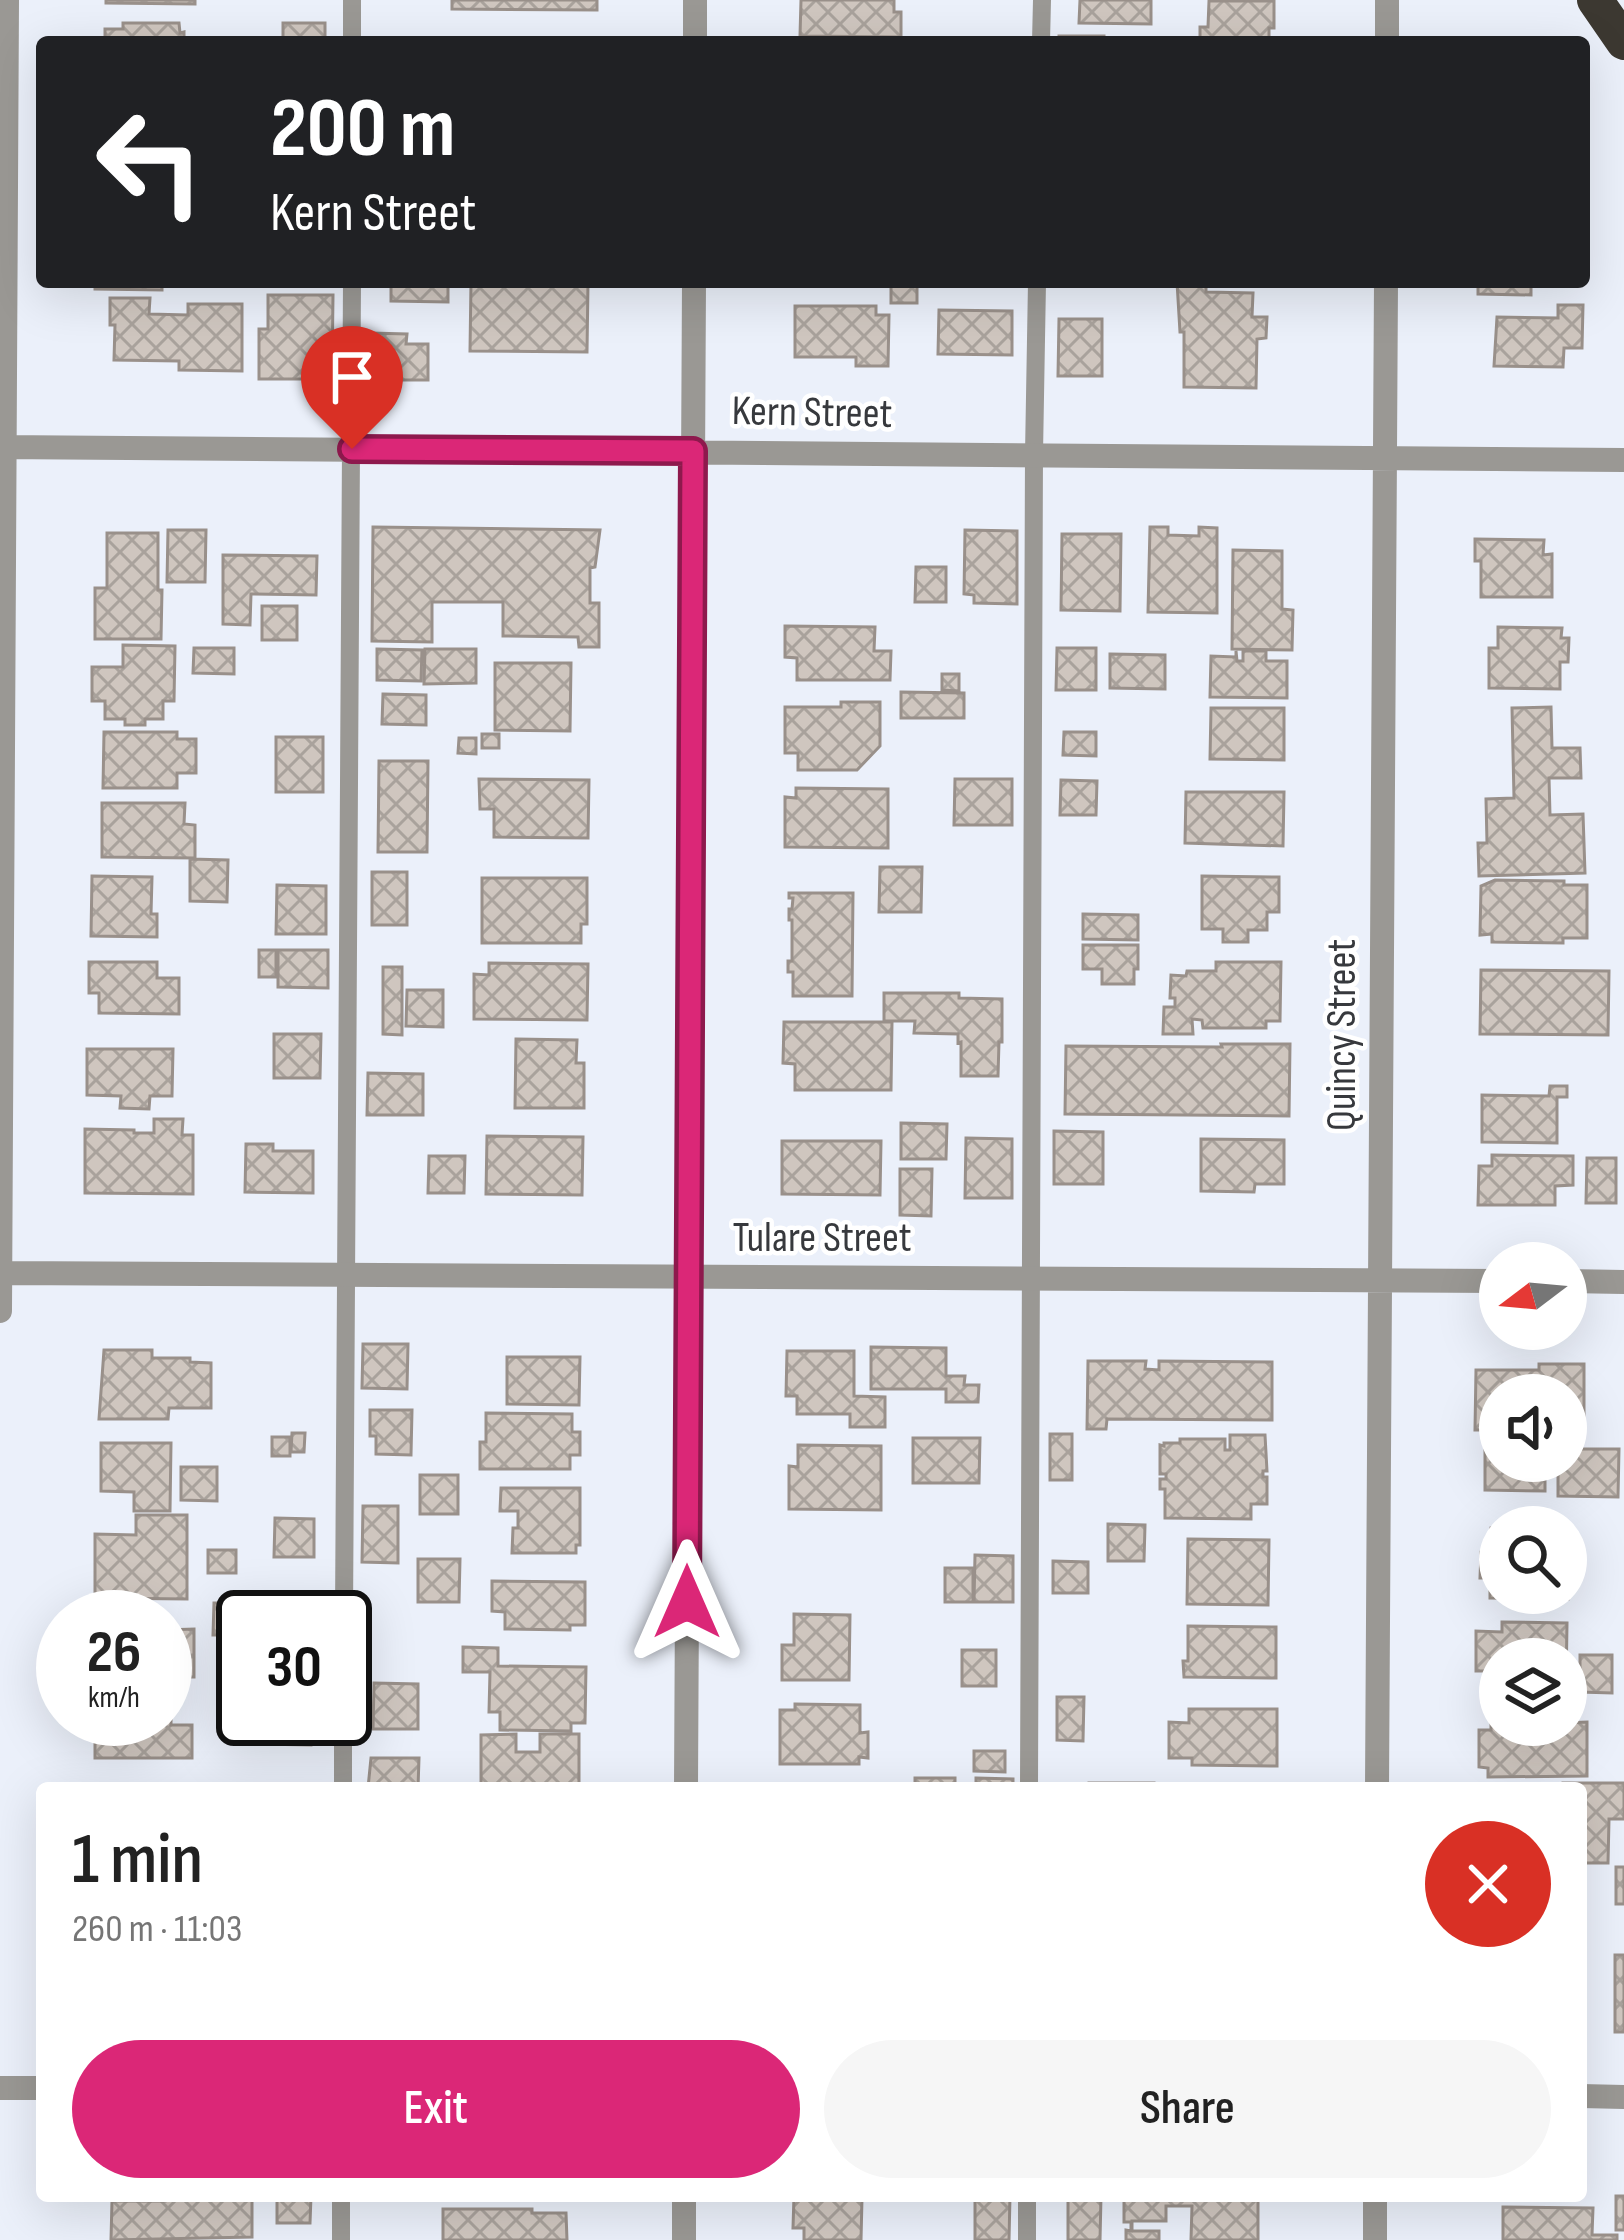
<!DOCTYPE html>
<html lang="en">
<head>
<meta charset="utf-8">
<style>
	body { margin:0; font-family:"Sofia Sans Condensed",sans-serif; background:#f6f6f6; color:#222; height:100vh; display:flex; flex-direction:column; font-size:45px; white-space:nowrap }
	* { box-sizing:border-box; margin:0 }
	p { font-size:39px; color:#767676 }
	.icon { flex:none; width:66px; height:66px; fill:none; stroke:currentColor; stroke-width:2; stroke-linecap:round; stroke-linejoin:round }
	.map { position:relative; flex:1; overflow:hidden }
	.panel { position:absolute; left:36px; top:1782px; width:1551px; height:420px; display:flex; flex-direction:column; background:#fff; border-radius:12px; box-shadow:0 12px 48px #0002 }
	.panel>* { flex:none }
	.guide { position:absolute; left:36px; top:36px; width:1554px; height:252px; border-radius:12px; box-shadow:0 12px 48px #0002; background:#202124; color:#fff; overflow:hidden }
	.needle { width:78px; rotate:254deg }
	.controls { position:absolute; left:1479px; top:1242px; display:grid; gap:24px }
	.controls a { display:grid; place-items:center; width:108px; height:108px; border-radius:50%; background:#fff; box-shadow:0 12px 48px #0002; font-size:60px }
	.speed { position:absolute; left:36px; top:1590px; display:flex; gap:24px; font-size:60px; font-weight:700; text-align:center }
	.speed>* { display:grid; place-content:center; width:156px; height:156px; border-radius:50%; background:#fff; box-shadow:0 12px 48px #0002; line-height:1 }
	.speed small { font-size:30px; font-weight:400 }
	.speed .limit { border:6px solid #111; border-radius:18px; background:#fff; color:#111 }
	.pin { position:absolute; display:grid; place-items:center; width:102px; height:102px; color:#fff; margin:-123px -51px; border-radius:50% 50% 50% 0; rotate:-45deg; box-shadow:0 0 12px #0007 }
	.pin .icon { rotate:45deg }
	.me { position:absolute; width:132px; margin:-66px; rotate:0deg; stroke-linejoin:round; filter:drop-shadow(0 0 9px #0008) }
	.turn { display:flex; align-items:center; gap:42px; height:252px; padding:0 36px; font-size:54px }
	.turn .icon { width:156px; height:156px; stroke-width:2.5 }
	.turn b { display:block; font-size:84px; line-height:102px }
	.round { display:grid; place-items:center; flex:none; width:126px; height:126px; border-radius:63px; background:#f6f6f6 }
	.summary { display:flex; align-items:center; justify-content:space-between; height:204px; padding:0 36px }
	h1 { font-size:72px; font-weight:600; line-height:90px }
	.cta { display:flex; gap:24px; margin-top:auto; padding:24px 36px }
	.cta a { flex:1; height:138px; border-radius:72px; background:#db2777; color:#fff; font-size:48px; font-weight:600; line-height:138px; text-align:center }
	.cta a+a { background:#f6f6f6; color:#222 }
	.map>svg:first-child { display:block }
</style>
</head>
<body>
<div class="map">
<svg width="1624" height="2240" viewBox="0 0 1624 2240">
	<defs>
		<pattern id="building-cross-hatch" width="8" height="8" patternUnits="userSpaceOnUse" patternTransform="scale(3)"><rect width="8" height="8" fill="#cfc6bf"/><path d="M0 0l8 8M0 8l8-8" fill="none" stroke="#a9a29c"/></pattern>
	</defs>
	<rect width="100%" height="100%" fill="#ebf0fa"/>
	<!-- building -->
	<path fill="url(#building-cross-hatch)" stroke="#99908a" stroke-width="3" d="M106,0H195V4L106,3Z
		M452,0H597V10L452,9Z
		M801,0H894V12H901V37L800,36Z
		M1080,0H1151V24L1079,23Z
		M1209,1H1274V28H1269V42H1200V27H1208Z
		M123,23H179L180,33L184,32V42H105V29H123Z
		M283,23H325V42H283Z
		M1059,36H1104V42H1059Z
		M95,282H320V285L162,284V290L95,289Z
		M391,282H448V302L391,301Z
		M471,282L588,283L587,352L470,351Z
		M891,282H917V303H891Z
		M1177,282H1206V292L1253,293L1252,317H1267L1266,338L1257,339L1256,388L1184,387V332H1180Z
		M1478,282H1531V295L1478,294Z
		M268,295H333L332,379H259V329H268Z
		M110,298H150L149,314L188,315V304H242V371L179,370V361L114,360L115,325H110Z
		M1558,305H1583L1582,348H1564L1563,367L1494,366L1497,317L1558,318Z
		M795,306H876V315H889L888,366H856V357H795Z
		M939,310L1012,311V355L938,354Z
		M1059,319H1102V376H1058Z
		M369,333L407,334L406,344H428V380H369Z
		M373,527L600,530L595,567L590,568V603H599V647H579L578,637L503,636V602H432V642L372,641Z
		M1150,527H1168V535L1199,536V527L1217,528V613L1148,612Z
		M168,530H206L205,582H167Z
		M965,530L1017,531V604L974,603V595L964,594Z
		M107,533H158V590H162L161,639H95V588H107Z
		M1062,534H1121L1120,611L1061,610Z
		M1475,539L1544,540L1543,555L1552,554V597H1481V561H1475Z
		M1233,550L1282,551V609L1293,610L1292,650L1232,649Z
		M223,555L317,556L316,595L251,594L250,625L223,624Z
		M916,567H946V602H915Z
		M262,606H297V640H262Z
		M785,626L875,627L874,651H891L890,680H797V658L785,657Z
		M1498,627L1562,628L1561,638H1569L1568,662H1560V689L1489,688V648H1498Z
		M123,645L175,646L174,701H163V719H145V725H125V719H105V701H92V667H123Z
		M194,648H234V674L193,673Z
		M1057,648H1096V690H1056Z
		M377,649L422,650L421,681L377,680Z
		M425,649H476V683L424,684Z
		M1236,651L1237,661H1243V651H1266V661H1287V698L1210,697L1211,656L1236,657Z
		M1110,654L1165,655V689L1110,688Z
		M495,663H571L570,731L495,730Z
		M942,674H959V691L942,690Z
		M901,692L964,693V718H901Z
		M383,694L426,695V725L382,724Z
		M841,702H880V746L857,770H798V753H785V707H841Z
		M1551,707L1552,748H1580L1581,778H1549L1550,815L1583,814L1585,873L1479,876L1478,843H1487L1486,799L1514,798L1512,708Z
		M1211,708H1284V760L1210,759Z
		M104,732H177V739H196V773H177V788H103Z
		M1064,732H1096V756L1063,755Z
		M482,734H499V748H482Z
		M276,737H323V792H276Z
		M459,738H476V754L458,753Z
		M379,761H428L427,852H378Z
		M479,779L589,780L588,838L494,837V809H480Z
		M955,779H1012V825H954Z
		M1061,780L1097,781L1096,815H1060Z
		M796,788L888,789V848L785,847V797L796,798Z
		M1186,792H1284L1283,846L1185,843Z
		M102,803H185L184,824L195,825V858L102,857Z
		M190,859L228,860L227,902L190,901Z
		M880,867H922L921,912H879Z
		M372,872H407V925H372Z
		M92,876L152,877L151,914H157V937L91,936Z
		M1202,876L1279,877V912H1267V930H1248V942H1223V929H1202Z
		M482,878H587V924H581V943H482Z
		M1495,880L1564,881V885H1587V938H1563V943L1492,942V934L1480,935L1481,886Z
		M277,885L326,886V934H276Z
		M789,893H853L852,996H793V972H788V961H792V920H789V909H792L793,898H789Z
		M1083,914L1138,915V940L1083,939Z
		M1083,945H1138V969H1134V984H1102V969H1083Z
		M259,950H276V977H259Z
		M278,950H328V988L278,987Z
		M89,962H157V978H179V1014L99,1013V993H89Z
		M1216,962H1281L1280,1021H1266V1028H1203L1202,1020L1192,1019L1193,1034H1163L1164,1007H1175V998H1170L1171,975L1186,976L1187,971H1216Z
		M489,963L588,964L587,1020L474,1019V974L489,975Z
		M383,967H402V1035L383,1034Z
		M1481,970L1609,971L1608,1035L1480,1034Z
		M407,990H443V1027L406,1026Z
		M884,993H959V998L1002,999V1042H999L998,1076H961V1042L958,1043V1034L914,1033L915,1021H884Z
		M784,1022H892L891,1090H795V1064L783,1063Z
		M274,1034H321L320,1078H274Z
		M516,1039L577,1040L576,1063H584V1108H515Z
		M1221,1044H1290L1289,1116L1065,1114L1066,1046L1222,1047Z
		M87,1049H173L172,1096H150L149,1109L120,1108L121,1096L87,1095Z
		M368,1073L423,1074V1115H367Z
		M1550,1086H1567V1097H1557V1143L1482,1142V1095L1549,1096Z
		M154,1119H183L182,1135H193V1194L85,1193V1129L134,1130V1133H154Z
		M901,1123L947,1124L946,1159H901Z
		M1054,1131L1103,1132V1184H1054Z
		M487,1136L583,1137L582,1195L486,1194Z
		M966,1138L1012,1139V1198H965Z
		M1201,1139L1284,1140V1184H1255L1254,1192L1201,1191Z
		M782,1141H881L880,1195L782,1194Z
		M246,1144H273V1151H313V1193L245,1192Z
		M1492,1155L1573,1156V1185L1555,1186V1205H1478L1479,1166H1492Z
		M429,1156H465L464,1193H428Z
		M1587,1158H1616V1203H1586Z
		M900,1169H932L931,1216L900,1215Z
		M363,1344H408L407,1389L362,1388Z
		M871,1347L946,1348V1376H965L964,1385H979L978,1402H946V1389H871Z
		M104,1350H152V1358H190V1362L211,1363V1408H169L168,1419H99Z
		M787,1351H854V1396L885,1397V1427H850V1414H797V1396H786Z
		M507,1357H580L579,1405L507,1404Z
		M1088,1361H1146L1145,1369L1159,1370V1361L1272,1362V1420L1107,1419L1106,1429H1087Z
		M1539,1364H1584V1428H1566V1395H1500V1430H1475L1476,1370H1539Z
		M370,1410H412L411,1455L376,1454V1436H370Z
		M486,1413L572,1414V1432H580V1455H570V1469H480V1442H486Z
		M292,1433H305L304,1452H291Z
		M1050,1434H1072V1480H1050Z
		M1230,1435H1265L1267,1471H1263V1477H1267V1504H1251V1519L1165,1518V1489H1160V1479H1166V1474H1160V1445L1164,1446V1443H1180V1439H1225V1450H1230Z
		M272,1437H290V1456H272Z
		M913,1438H980L979,1483H913Z
		M101,1443H171L170,1511H134V1492L101,1491Z
		M1485,1443H1500V1461H1545V1491L1485,1490Z
		M798,1445L881,1446V1510L789,1509V1466L798,1467Z
		M1566,1449H1619L1618,1497L1558,1496V1461H1566Z
		M181,1467H217V1501L181,1500Z
		M420,1475H458V1514H420Z
		M501,1488H580V1545H576V1553H512L513,1528H518V1511H500Z
		M363,1506H398V1563L362,1562Z
		M136,1515H187V1599L95,1598V1534L136,1535Z
		M275,1518L314,1519V1557H274Z
		M1108,1524L1145,1525L1144,1561H1108Z
		M1491,1528H1500V1593H1566V1528H1568V1599L1490,1598V1578H1480L1481,1552L1490,1551Z
		M1188,1539L1269,1540L1268,1605L1187,1604Z
		M208,1550H236V1573H208Z
		M975,1555L1013,1556V1602H974Z
		M418,1559H460L459,1602H418Z
		M1053,1561L1088,1562V1593H1053Z
		M945,1568H973V1602H945Z
		M492,1581L585,1582V1625H570V1630L505,1629V1612L492,1611Z
		M214,1603H249V1617H243V1635H213Z
		M794,1614L850,1615L849,1680H782V1645H794Z
		M1502,1622L1567,1623L1566,1686V1659H1500V1685H1489L1490,1671H1476V1631L1502,1632Z
		M1188,1626L1276,1627V1678L1184,1677L1183,1661H1188Z
		M194,1629V1677H165V1630Z
		M463,1647L498,1648V1666L586,1667L585,1723H571V1731L500,1730V1712H489L490,1672H463Z
		M962,1650H996V1686H962Z
		M1580,1655H1612V1693L1580,1692Z
		M374,1683L418,1684V1729H373Z
		M1057,1697H1084L1083,1741L1057,1740Z
		M795,1704L860,1705V1733L868,1732V1758L859,1757V1764H780V1710H795Z
		M1189,1709H1277V1766L1192,1765V1758H1169V1722L1189,1723Z
		M165,1716H171V1725H192V1758H95V1727H108V1719H165Z
		M259,1719H312L311,1745L259,1744Z
		M1491,1722H1500V1725L1587,1722V1776L1488,1777V1768L1479,1767V1730H1491Z
		M516,1734V1752H540V1734H579V1788H481V1735Z
		M974,1751H1005V1772L974,1771Z
		M371,1758H419L418,1788H368Z
		M915,1778H955V1788H915Z
		M976,1778L1013,1779V1788H976Z
		M1089,1783H1154V1788H1089Z
		M1563,1783H1624V1819H1609L1608,1863H1581V1788H1563Z
		M1616,1867H1624V1904H1616Z
		M1615,1955H1624V2032H1615Z
		M165,2196H252V2237L111,2240L112,2201H165Z
		M277,2196H311L310,2223H277Z
		M794,2196L862,2198L861,2240H804V2228H793Z
		M975,2196H1010L1009,2240H975Z
		M1068,2196H1101L1100,2240H1068Z
		M1124,2196H1258V2240H1191L1192,2206H1166V2221H1132V2231H1159V2240H1126V2230L1131,2231V2222H1124Z
		M1616,2196H1624V2230H1616Z
		M1503,2207L1593,2208L1592,2235H1617V2240H1503Z
		M443,2209H532V2213H566L567,2240H443Z"/>
	<g fill="none" stroke-linecap="round" stroke-linejoin="round">
		<!-- lane -->
		<path stroke="#9a9894" stroke-width="18" d="M352,0V42
			M1041,42L1042,0
			M344,1617L352,282
			M343,1788V1719
			M1029,1788L1034,454L1037,282
			M341,2240V2196
			M1027,2240V2196"/>
		<!-- street -->
		<path stroke="#9a9894" stroke-width="24" d="M695,42V0
			M1387,42V0
			M0,447L1624,460
			M0,1273L1500,1281
			M1566,1281L1624,1282
			M0,1311L7,0
			M686,1788L694,282
			M1377,1788L1386,282
			M0,2088H42
			M1581,2096L1624,2097
			M684,2240V2196
			M1375,2240V2196"/>
		<!-- highway -->
		<path stroke="#3c3831" stroke-width="36" d="M1595,0L1624,42"/>
	</g>
	<g fill="none" stroke-linecap="round" stroke-linejoin="round">
		<defs>
			<path id="route" d="M352,449L693,451L687,1602"/>
		</defs>
		<!-- route casing -->
		<use href="#route" stroke="#8e194d" stroke-width="30"/>
		<!-- route -->
		<use href="#route" stroke="#db2777" stroke-width="21"/>
	</g>
	<g text-anchor="middle" dominant-baseline="central" stroke-width="9" stroke-linejoin="round" paint-order="stroke">
		<!-- street labels -->
		<g font-size="42" fill="#37393d" stroke="#fff">
			<text transform="translate(812 413) rotate(1)">Kern Street</text>
			<text transform="translate(1342 1035) rotate(-90)">Quincy Street</text>
			<text x="822" y="1238">Tulare Street</text>
		</g>
	</g>
</svg>
<div class="controls">
<a><svg class="needle" viewBox="-14 -14 28 28"><path d="M0-13l5 13h-10z" fill="#e53935"/><path d="M0 13l5-13h-10z" fill="#767676"/></svg></a>
<a><svg class="icon" aria-label="sound" viewBox="0 0 24 24"><path d="M4 9h4l5-4v14l-5-4H4zM17 9q2 3 0 6"/></svg></a>
<a><svg class="icon" aria-label="search" viewBox="0 0 24 24"><circle cx="10" cy="10" r="6"/><path d="M15 15l6 6"/></svg></a>
<a><svg class="icon" aria-label="layers" viewBox="0 0 24 24"><path d="M12 4l9 5-9 5-9-5zM3 14l9 5 9-5"/></svg></a>
</div>
<div class="speed"><div>26<small>km/h</small></div><div class="limit">30</div></div>
<div class="pin" style="left:352px;top:449px;background:#d93025"><svg class="icon" aria-label="arrive" viewBox="0 0 24 24"><path d="M6 21V4h12l-3 4 3 4H6"/></svg></div>
<svg class="me" style="left:687px;top:1602px" viewBox="-20 -20 40 40"><path d="M0-17L14 15 0 8-14 15z" fill="#db2777" stroke="#fff" stroke-width="4"/></svg>
<div class="guide">
<div class="turn"><svg class="icon" aria-label="left" viewBox="0 0 24 24"><path d="M17 20v-9H6M10 6l-5 5 5 5"/></svg><div><b>200 m</b>Kern Street</div></div>
</div>
<section class="panel">
<div class="summary"><div><h1>1 min</h1><p>260 m · 11:03</p></div><a class="round" style="background:#d93025;color:#fff"><svg class="icon" aria-label="close" viewBox="0 0 24 24"><path d="M6 6l12 12M18 6L6 18"/></svg></a></div>
<div class="cta"><a>Exit</a><a>Share</a></div>
</section>
</div>
</body>
</html>
